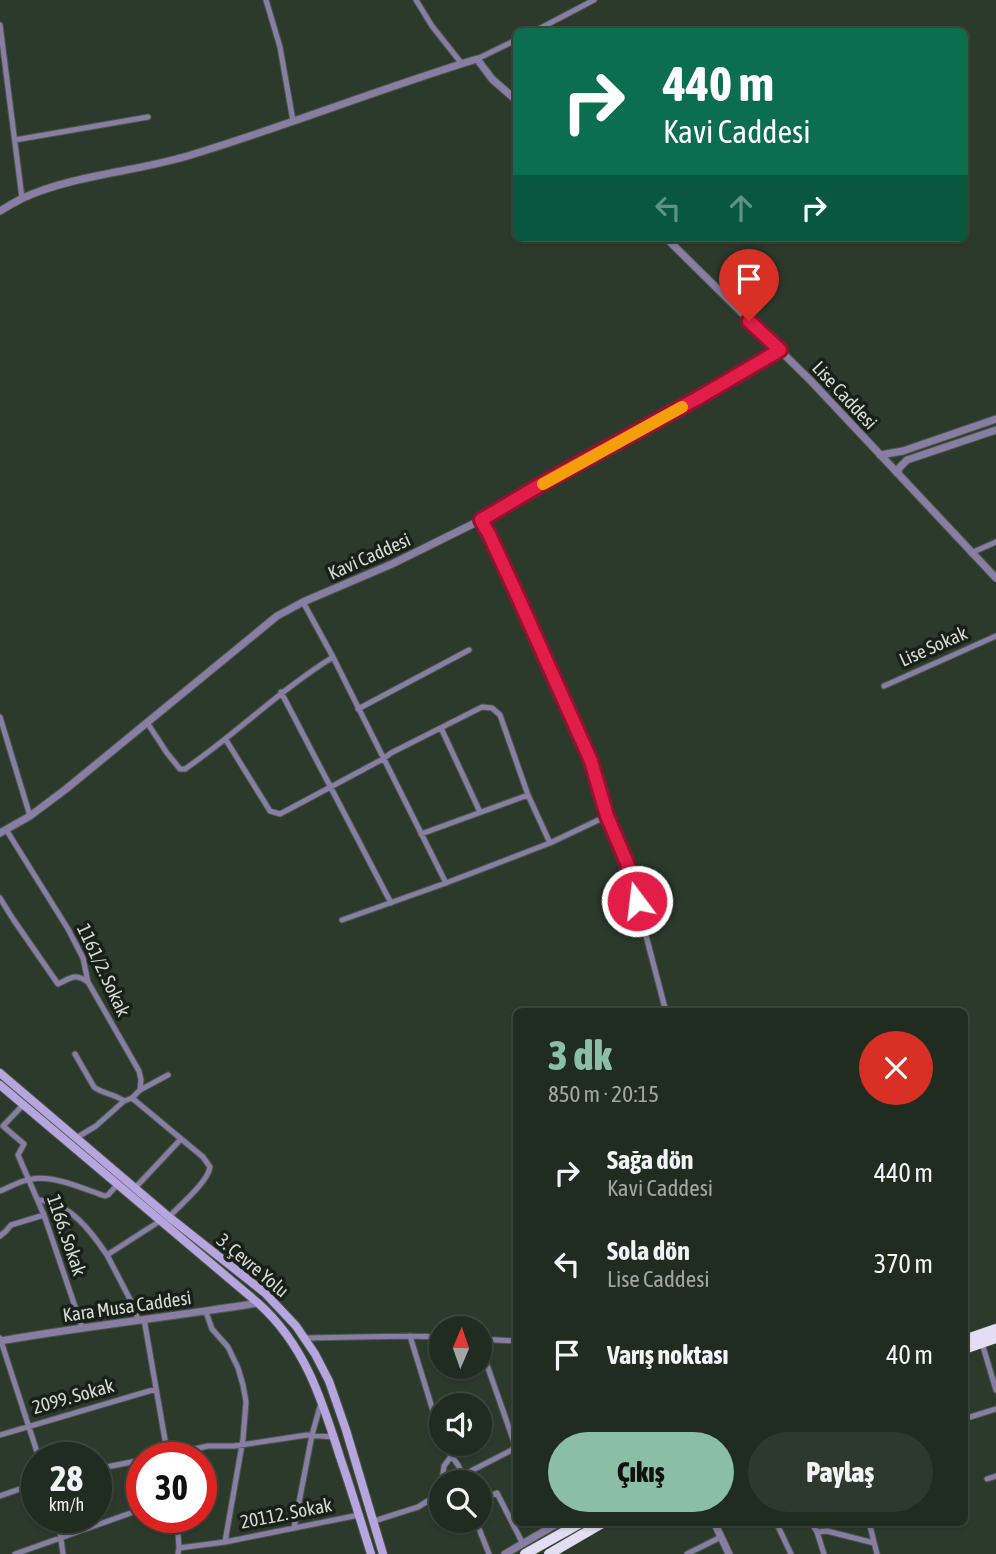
<!DOCTYPE html>
<html lang="tr">
<head>
<meta charset="utf-8">
<style>
	body { margin:0; font-family:"Asap Condensed",sans-serif; background:#2d382e; color:#f1f3f6; height:100vh; display:flex; flex-direction:column; font-size:26px; white-space:nowrap }
	* { box-sizing:border-box; margin:0 }
	p { font-size:23px; color:#a2a7a5 }
	.icon { flex:none; width:38px; height:38px; fill:none; stroke:currentColor; stroke-width:2; stroke-linecap:round; stroke-linejoin:round }
	.map { position:relative; flex:1; overflow:hidden }
	.panel { position:absolute; left:513px; top:1008px; width:455px; height:518px; display:flex; flex-direction:column; background:#212c21; border-radius:10px; box-shadow:0 2px 5px #0004,0 0 0 2px #3e483f }
	.panel>* { flex:none }
	.banner { position:absolute; left:513px; top:28px; width:455px; height:214px; border-radius:10px; box-shadow:0 2px 5px #0004,0 0 0 2px #3e483f; background:#0b6e4f; color:#fff; overflow:hidden }
	.needle { width:46px; rotate:2deg }
	.tools { position:absolute; left:429px; top:1316px; display:grid; gap:14px }
	.tools a { display:grid; place-items:center; width:63px; height:63px; border-radius:50%; background:#212c21; box-shadow:0 2px 5px #0004,0 0 0 2px #3e483f; font-size:35px }
	.speed { position:absolute; left:21px; top:1442px; display:flex; gap:14px; font-size:35px; font-weight:700; text-align:center }
	.speed>* { display:grid; place-content:center; width:91px; height:91px; border-radius:50%; background:#212c21; box-shadow:0 2px 5px #0004,0 0 0 2px #3e483f; line-height:1 }
	.speed small { font-size:18px; font-weight:400 }
	.speed .limit { border:10px solid #d22; background:#fff; color:#111 }
	.pin { position:absolute; display:grid; place-items:center; width:60px; height:60px; color:#fff; margin:-72px -30px; border-radius:50% 50% 50% 0; rotate:-45deg; box-shadow:0 0 7px #0007 }
	.pin .icon { rotate:45deg }
	.me { position:absolute; width:77px; margin:-38px; rotate:345deg; stroke-linejoin:round; filter:drop-shadow(0 0 5px #0008) }
	.turn { display:flex; align-items:center; gap:24px; height:147px; padding:0 35px; font-size:32px }
	.turn .icon { width:91px; height:91px; stroke-width:2.5 }
	.turn b { display:block; font-size:49px; line-height:60px }
	.lanes { display:flex; align-items:center; height:66px; padding:0 35px; background:#0003; justify-content:center; gap:35px; direction:ltr }
	.lanes .off { opacity:.35 }
	.round { display:grid; place-items:center; flex:none; width:74px; height:74px; border-radius:37px; background:#2d382e }
	.headline { display:flex; align-items:center; justify-content:space-between; height:119px; padding:0 35px }
	h1 { font-size:42px; font-weight:800; line-height:52px; color:#8abfa5 }
	.action { display:flex; gap:14px; margin-top:auto; padding:14px 35px }
	.action a { flex:1; height:80px; border-radius:42px; background:#8abfa5; color:#111; font-size:28px; font-weight:800; line-height:80px; text-align:center }
	.action a+a { background:#2d382e; color:#f1f3f6 }
	ul { padding:0; list-style:none }
	li { display:flex; align-items:center; gap:21px; height:91px; padding:0 35px }
	li div { flex:1 }
	li b { display:block; font-size:26px }
	li em { font-style:normal }
	.map>svg:first-child { display:block }
</style>
</head>
<body>
<div class="map">
<svg width="996" height="1554" viewBox="0 0 996 1554">
	<rect width="100%" height="100%" fill="#2c3a2c"/>
	<g fill="none" stroke-linecap="round" stroke-linejoin="round">
		<defs>
			<path id="minor" d="M266,0L280,47L293,121
				M416,0L432,26L462,64
				M0,25L22,198
				M533,32L594,0
				M477,59L516,40
				M15,140L148,117
				M481,520L489,534L591,762L607,816L627,863L666,1012
				M971,553L996,542
				M303,602L333,657L446,883
				M884,686L996,636
				M281,692L391,903
				M358,709L469,650
				M0,717L30,816
				M148,724L167,753L180,769H185C236,734 280,690 333,657
				M441,728L480,812
				M226,740L270,811L280,814L383,759L391,753L482,707L492,708L500,715L528,795L550,843
				M7,831L68,929L83,958L88,982L139,1071L141,1080L140,1090
				M421,834L528,795
				M0,898L13,919L58,984C71,978 75,973 88,982
				M342,920L446,883L550,843L607,816
				M75,1054L94,1087C103,1094 115,1094 124,1101
				M132,1098L203,1157L210,1167C208,1182 180,1205 169,1217
				M24,1104L3,1126L24,1144L18,1155L44,1215L82,1327
				M76,1138L96,1126L124,1101L132,1098L140,1090L168,1075
				M135,1188L181,1139
				M0,1191C10,1187 21,1180 32,1179C54,1175 84,1189 105,1196L108,1195L117,1185
				M39,1200C70,1203 91,1231 107,1255
				M0,1236L6,1231L11,1225L44,1215
				M206,1312L212,1329L228,1347L238,1368L243,1385L246,1402L243,1439L225,1542
				M144,1319L168,1457
				M138,1320L133,1305L107,1255L160,1221
				M410,1336L437,1424L441,1441
				M0,1338L39,1458
				M305,1338L410,1336L441,1337
				M480,1339L516,1341
				M982,1343L996,1390
				M964,1419L996,1409
				M0,1435L156,1389
				M443,1444L458,1465L466,1482
				M154,1458L208,1446H234L307,1435L334,1437
				M96,1469L142,1460
				M463,1475L512,1450L515,1445L480,1345
				M987,1479L996,1476
				M442,1482L444,1466L452,1455
				M0,1496L37,1483
				M480,1500L497,1493L523,1544
				M58,1517L63,1554
				M177,1517L179,1548L178,1554
				M374,1521L418,1507L436,1496L441,1484
				M476,1521L489,1554
				M776,1522L791,1554
				M811,1522L817,1532L824,1554
				M869,1522L877,1554
				M294,1528L312,1435L321,1403
				M817,1532L827,1531L874,1543
				M179,1548L225,1542L359,1515
				M15,1554L142,1509
				M687,1554L721,1537"/>
			<path id="tertiary" d="M0,211C8,206 15,202 23,198C76,174 138,172 194,154C289,125 382,88 477,59L492,79L516,100
				M666,238L811,381L996,578
				M880,455L903,451L996,419
				M897,473L900,467L907,460L996,430
				M0,833L30,816L66,789L277,616L303,602L392,564L481,520L545,483L698,398L780,350
				M0,1341C86,1326 172,1317 258,1303
				M714,1522L729,1554
				M505,1554L560,1522"/>
			<path id="secondary" d="M0,1073L169,1217L265,1293L296,1326L315,1354L329,1381L346,1430L383,1554
				M0,1085L258,1303C305,1345 322,1400 340,1457C351,1489 361,1522 371,1554"/>
			<path id="trunk" d="M964,1340L996,1329
				M964,1349L996,1338
				M525,1554L582,1522
				M549,1554L604,1522"/>
		</defs>
		<!-- minor casing -->
		<use href="#minor" stroke="#4a574a" stroke-width="7"/>
		<!-- tertiary casing -->
		<use href="#tertiary" stroke="#4a574a" stroke-width="9"/>
		<!-- secondary casing -->
		<use href="#secondary" stroke="#4a574a" stroke-width="10"/>
		<!-- trunk casing -->
		<use href="#trunk" stroke="#4a574a" stroke-width="11"/>
		<!-- minor -->
		<use href="#minor" stroke="#887da2" stroke-width="5"/>
		<!-- tertiary -->
		<use href="#tertiary" stroke="#887da2" stroke-width="7"/>
		<!-- secondary -->
		<use href="#secondary" stroke="#b6a5df" stroke-width="8"/>
		<!-- trunk -->
		<use href="#trunk" stroke="#e4def4" stroke-width="10"/>
	</g>
	<g fill="none" stroke-linecap="round" stroke-linejoin="round">
		<defs>
			<path id="route" d="M637,901L627,863L607,816L591,761L518,597L489,534L481,520L545,482L698,398L780,350L749,321"/>
		</defs>
		<!-- route casing -->
		<use href="#route" stroke="#92132f" stroke-width="18"/>
		<!-- route -->
		<use href="#route" stroke="#e11d48" stroke-width="12"/>
		<!-- slow -->
		<path stroke="#f59e0b" stroke-width="12" d="M543,484L682,407"/>
	</g>
	<g text-anchor="middle" dominant-baseline="central" stroke-width="7" stroke-linejoin="round" paint-order="stroke">
		<!-- street labels -->
		<g font-size="19" fill="#d4dcd3" stroke="#192019">
			<text transform="translate(845 395) rotate(47)">Lise Caddesi</text>
			<text transform="translate(369 556) rotate(-24)">Kavi Caddesi</text>
			<text transform="translate(933 646) rotate(-24)">Lise Sokak</text>
			<text transform="translate(104 970) rotate(65)">1161/2. Sokak</text>
			<text transform="translate(67 1235) rotate(71)">1166. Sokak</text>
			<text transform="translate(253 1265) rotate(40)">3. Çevre Yolu</text>
			<text transform="translate(127 1306) rotate(-8)">Kara Musa Caddesi</text>
			<text transform="translate(73 1396) rotate(-16)">2099. Sokak</text>
			<text transform="translate(286 1513) rotate(-11)">20112. Sokak</text>
		</g>
	</g>
</svg>
<div class="tools">
<a><svg class="needle" viewBox="-14 -14 28 28"><path d="M0-13l5 13h-10z" fill="#e53935"/><path d="M0 13l5-13h-10z" fill="#a2a7a5"/></svg></a>
<a><svg class="icon" aria-label="sound" viewBox="0 0 24 24"><path d="M4 9h4l5-4v14l-5-4H4zM17 9q2 3 0 6"/></svg></a>
<a><svg class="icon" aria-label="search" viewBox="0 0 24 24"><circle cx="10" cy="10" r="6"/><path d="M15 15l6 6"/></svg></a>
</div>
<div class="speed"><div>28<small>km/h</small></div><div class="limit">30</div></div>
<div class="pin" style="left:749px;top:321px;background:#d93025"><svg class="icon" aria-label="arrive" viewBox="0 0 24 24"><path d="M6 21V4h12l-3 4 3 4H6"/></svg></div>
<svg class="me" style="left:637px;top:901px" viewBox="-20 -20 40 40"><circle r="17" fill="#e11d48" stroke="#fff" stroke-width="3"/><path d="M0-11L8 9 0 5-8 9z" fill="#fff"/></svg>
<div class="banner">
<div class="turn"><svg class="icon" aria-label="right" viewBox="0 0 24 24"><path d="M7 20v-9h11M14 6l5 5-5 5"/></svg><div><b>440 m</b>Kavi Caddesi</div></div>
<div class="lanes"><svg class="icon off" aria-label="left" viewBox="0 0 24 24"><path d="M17 20v-9H6M10 6l-5 5 5 5"/></svg><svg class="icon off" aria-label="ahead" viewBox="0 0 24 24"><path d="M12 20V5M6 11l6-6 6 6"/></svg><svg class="icon" aria-label="right" viewBox="0 0 24 24"><path d="M7 20v-9h11M14 6l5 5-5 5"/></svg></div>
</div>
<section class="panel">
<div class="headline"><div><h1>3 dk</h1><p>850 m · 20:15</p></div><a class="round" style="background:#d93025;color:#fff"><svg class="icon" aria-label="close" viewBox="0 0 24 24"><path d="M6 6l12 12M18 6L6 18"/></svg></a></div>
<ul>
<li><svg class="icon" aria-label="right" viewBox="0 0 24 24"><path d="M7 20v-9h11M14 6l5 5-5 5"/></svg><div><b>Sağa dön</b><p>Kavi Caddesi</p></div><em>440 m</em></li>
<li><svg class="icon" aria-label="left" viewBox="0 0 24 24"><path d="M17 20v-9H6M10 6l-5 5 5 5"/></svg><div><b>Sola dön</b><p>Lise Caddesi</p></div><em>370 m</em></li>
<li><svg class="icon" aria-label="arrive" viewBox="0 0 24 24"><path d="M6 21V4h12l-3 4 3 4H6"/></svg><div><b>Varış noktası</b></div><em>40 m</em></li>
</ul>
<div class="action"><a>Çıkış</a><a>Paylaş</a></div>
</section>
</div>
</body>
</html>
